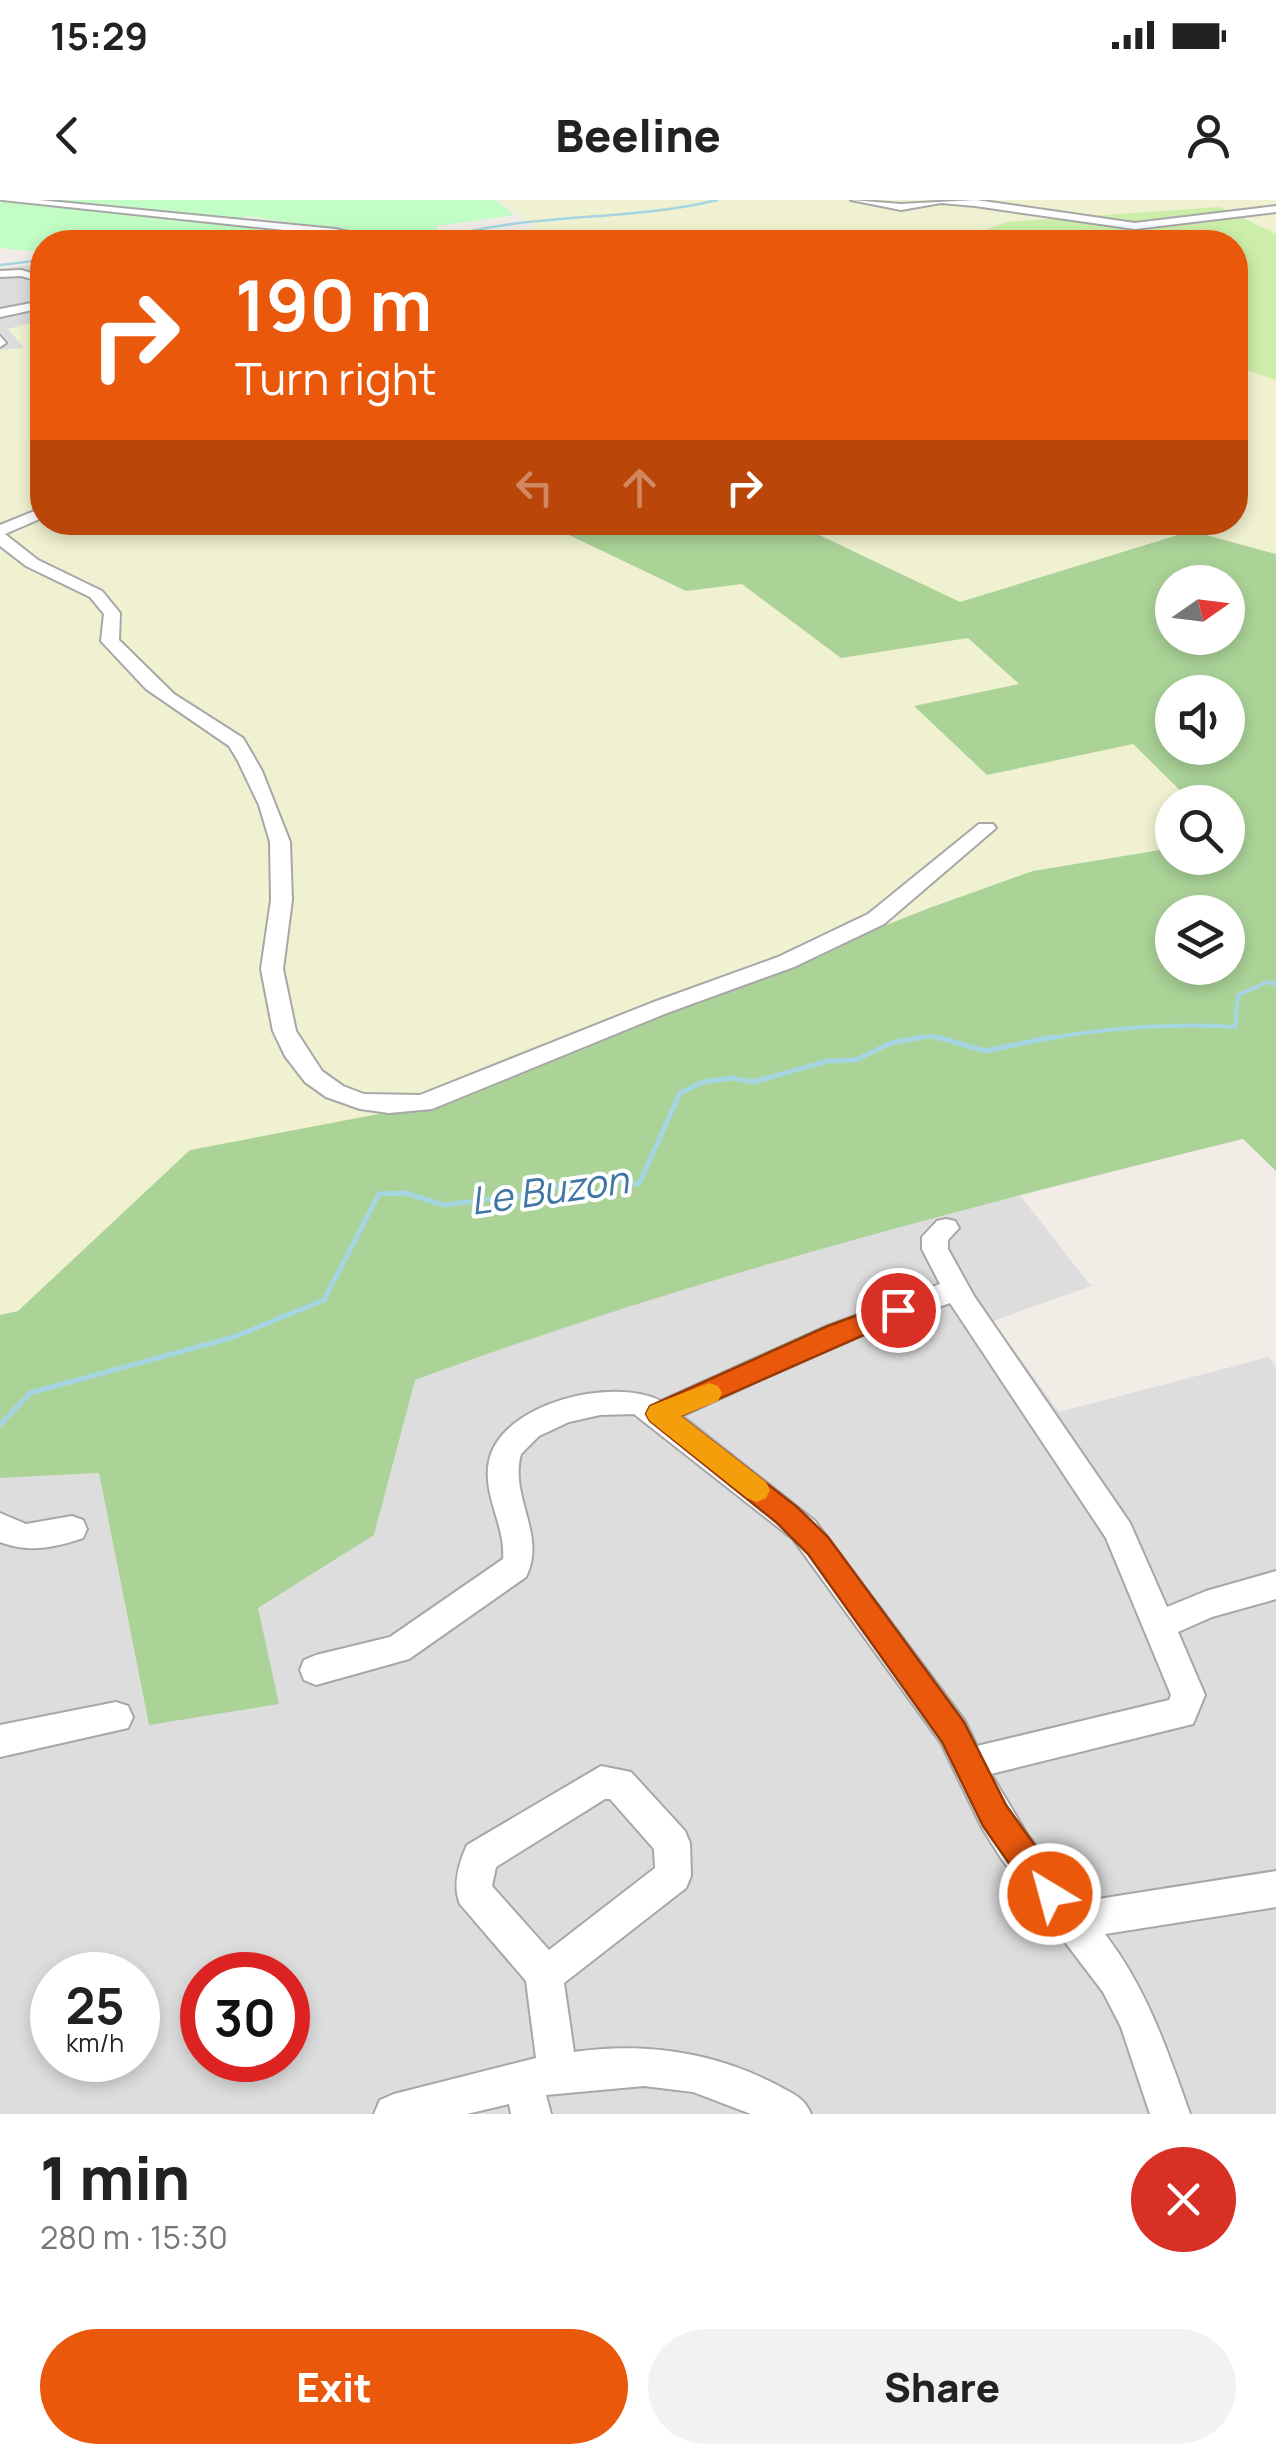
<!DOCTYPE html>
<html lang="en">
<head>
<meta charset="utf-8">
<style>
	body { margin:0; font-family:Manrope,sans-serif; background:#f2f2f2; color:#222; height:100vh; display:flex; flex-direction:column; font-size:38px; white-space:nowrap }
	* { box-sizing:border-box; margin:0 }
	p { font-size:32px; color:#767676 }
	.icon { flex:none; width:55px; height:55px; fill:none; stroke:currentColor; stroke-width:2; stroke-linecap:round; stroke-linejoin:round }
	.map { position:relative; height:1914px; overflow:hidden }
	.details { display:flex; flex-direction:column; background:#fff; flex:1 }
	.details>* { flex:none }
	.banner { position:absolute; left:30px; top:30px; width:1218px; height:305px; border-radius:40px; box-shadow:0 5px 15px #0003; background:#ea580c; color:#fff; overflow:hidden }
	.needle { width:65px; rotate:76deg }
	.tools { position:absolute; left:1155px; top:365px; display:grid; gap:20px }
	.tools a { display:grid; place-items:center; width:90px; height:90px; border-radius:50%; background:#fff; box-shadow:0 5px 15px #0003; font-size:50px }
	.speed { position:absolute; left:30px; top:1752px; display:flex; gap:20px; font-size:50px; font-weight:700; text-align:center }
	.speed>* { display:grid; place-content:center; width:130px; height:130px; border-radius:50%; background:#fff; box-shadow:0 5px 15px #0003; line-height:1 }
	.speed small { font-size:25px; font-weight:400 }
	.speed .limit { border:15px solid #d22; background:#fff; color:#111 }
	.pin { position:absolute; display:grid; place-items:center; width:85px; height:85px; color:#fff; margin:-42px; border:5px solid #fff; border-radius:50%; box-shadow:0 2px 10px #0007 }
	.me { position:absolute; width:110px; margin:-55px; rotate:323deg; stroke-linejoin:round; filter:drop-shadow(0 0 8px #0008) }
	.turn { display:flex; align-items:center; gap:35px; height:210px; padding:0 40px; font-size:45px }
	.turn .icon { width:130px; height:130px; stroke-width:2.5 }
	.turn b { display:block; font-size:70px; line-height:85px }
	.lanes { display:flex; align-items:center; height:95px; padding:0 40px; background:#0003; justify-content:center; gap:50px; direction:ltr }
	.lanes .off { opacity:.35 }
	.round { display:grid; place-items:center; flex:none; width:105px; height:105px; border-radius:52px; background:#f2f2f2 }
	.overview { display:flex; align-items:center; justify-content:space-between; height:170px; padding:0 40px }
	h1 { font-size:60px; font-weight:800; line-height:75px }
	.action { display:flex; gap:20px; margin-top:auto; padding:20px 40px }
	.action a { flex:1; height:115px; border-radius:60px; background:#ea580c; color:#fff; font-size:40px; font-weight:800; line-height:115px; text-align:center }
	.action a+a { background:#f2f2f2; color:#222 }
	.status { display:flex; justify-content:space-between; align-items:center; height:70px; padding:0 50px; background:#fff; direction:ltr }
	.status svg { height:28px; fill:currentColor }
	header { display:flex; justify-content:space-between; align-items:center; height:130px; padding:0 40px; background:#fff; font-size:45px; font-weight:800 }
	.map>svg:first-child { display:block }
</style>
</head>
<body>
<div class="status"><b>15:29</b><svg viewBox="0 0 49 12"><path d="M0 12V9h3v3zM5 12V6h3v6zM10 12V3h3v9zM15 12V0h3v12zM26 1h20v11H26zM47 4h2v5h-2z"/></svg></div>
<header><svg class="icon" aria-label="back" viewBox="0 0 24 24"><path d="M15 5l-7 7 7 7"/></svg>Beeline<svg class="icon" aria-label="person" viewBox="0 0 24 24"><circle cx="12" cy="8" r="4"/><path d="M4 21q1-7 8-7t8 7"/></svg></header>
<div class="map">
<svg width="1276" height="1914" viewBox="0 0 1276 1914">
	<rect width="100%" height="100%" fill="#f1ede6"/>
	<!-- residential -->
	<path fill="#dedddd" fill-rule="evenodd" d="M42,63V120L9,129L24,148L0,150V69Z
		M1019,994L1091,1086L993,1121L1059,1212L1269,1157L1276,1168V1914H0V1278L99,1273L149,1525L257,1408L374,1335L414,1180L560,1126L919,1019ZM52,1775H138V1860H52ZM202,1775H288V1860H202Z"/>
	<!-- farmland -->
	<path fill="#eff1d0" d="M499,0H1276V354L1191,331L960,402L794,323L1235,322V42H501L534,26Z
		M42,120V322L544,323L686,391L742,383L841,458L967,438L1020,484L915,506L986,575L1133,543L1192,602H1172V648L1033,671L932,707L431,904L18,1111L0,1115V150L24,148L8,129Z"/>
	<!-- grass -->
	<path fill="#cdeea9" d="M1220,7L1276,34V180L1235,166V42H953L1006,22Z"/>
	<!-- forest -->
	<path fill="#abd398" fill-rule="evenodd" d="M544,323H794L960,402L1191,331L1276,354V971L1243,939C963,1008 685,1080 415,1180L374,1335L258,1408L279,1504L149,1525L99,1273L0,1278V1115L18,1111L190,950L431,904L932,707L1033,671L1172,648V658H1228V602H1192L1133,544L987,575L914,506L1019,484L968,438L841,458L742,384L686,391ZM1172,382H1228V438H1172ZM1172,492H1228V548H1172ZM1172,712H1228V768H1172Z"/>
	<!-- park -->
	<path fill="#c1fdc4" d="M0,0H495L515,15L437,26V32L397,40L247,16L236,23L384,42H42V52L0,48Z"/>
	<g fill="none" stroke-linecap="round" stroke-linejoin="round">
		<!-- stream-far2 -->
		<path stroke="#a4d5e1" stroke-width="2.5" d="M431,42C522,11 624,23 717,0
			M0,65L42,60"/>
		<!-- stream-far1 -->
		<path stroke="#a4d5e1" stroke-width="4" d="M909,840L932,836L946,840
			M1041,840C1103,828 1171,823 1235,827L1238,795L1267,782L1276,784"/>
		<!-- stream -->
		<path stroke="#a4d5e1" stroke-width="5" d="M937,837L985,851L1053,837
			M0,1225L30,1193L234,1137L324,1100L379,994L405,993L444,1005L539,993L578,978L639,984L680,893L703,882L731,878L753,882L828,861L856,860L891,843L923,837"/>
		<defs>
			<path id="minor" d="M2,0H39L335,29L396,42Z
				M851,0L901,4L976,0L1135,23L1276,6V12L1135,29L975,6L941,3L901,10Z
				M0,71L21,70L42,76V82L21,76L0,77Z
				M42,101V108L0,117V109Z
				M0,136L6,143L0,147Z
				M42,308V318L5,334L38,360L102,391L120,413L119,440L174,494L243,538L262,571L290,642L292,700L283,769L296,831L322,871L343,886L364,894L420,895L651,803L778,757L868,714L979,624H993L996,628L884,724L794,767L667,813L432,909L389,913L360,909L326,897L305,882L285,856L273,831L261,769L271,700L270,642L259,605L238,561L229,546L146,489L101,441L104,414L90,397L26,366L0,346V325Z
				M946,1019L955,1021L959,1028L948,1040V1049L974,1096L1130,1323L1167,1407L1206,1391L1276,1371V1399L1212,1417L1178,1432L1205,1495L1193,1524L991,1574L1027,1634L1079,1702L1276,1671V1707L1105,1734C1147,1789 1167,1849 1190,1914H1150L1121,1827L1103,1792L1001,1658L982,1628L941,1543L793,1339L634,1214L600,1215L569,1222L539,1236L521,1254C509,1297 547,1335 526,1377L409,1459L316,1485L304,1480L300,1470L304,1460L316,1455L390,1437L503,1359C506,1326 482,1295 489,1261C501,1203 613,1176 661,1201L827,1126L940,1084L922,1049V1037L937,1021ZM950,1103L1106,1338L1171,1495L1169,1500L977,1546L965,1521L815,1321L682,1216L847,1140Z
				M0,1313L26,1324L72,1316L83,1320L87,1329L83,1338C53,1348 30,1353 0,1342Z
				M116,1502L128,1506L133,1517L128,1528L0,1557V1525Z
				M601,1566L631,1572L685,1631L690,1643L691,1676L686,1688L564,1783L574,1852C645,1842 714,1852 777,1885C793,1894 804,1897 811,1914H751L693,1892L644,1886L546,1895L551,1914H511L509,1904L467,1914H374L380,1900L394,1894L536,1858L526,1781L460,1704C452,1685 459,1663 467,1645ZM605,1599H610L654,1649L655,1668L549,1750L492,1686L496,1667Z"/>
		</defs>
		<!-- minor casing -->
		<use href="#minor" stroke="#a7a7a7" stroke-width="4"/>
		<!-- minor -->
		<use href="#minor" fill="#fff" fill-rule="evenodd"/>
	</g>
	<!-- route -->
	<path fill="#ea580c" stroke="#983908" stroke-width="2.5" d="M898,1100L907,1103L910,1110L907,1116L680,1216L797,1307L828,1337L964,1522L1006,1605L1061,1682L1066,1694L1061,1705L1050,1710L1038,1705L983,1626L942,1542L808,1354L777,1323L650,1221L646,1214L650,1206L828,1126Z"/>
	<!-- slow -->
	<path fill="#f59e0b" d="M709,1183L718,1186L722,1193L718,1201L681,1216L766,1282L770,1290L766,1298L757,1302L747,1298L650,1221L646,1214L650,1206Z"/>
	<g text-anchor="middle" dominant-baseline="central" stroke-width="8" stroke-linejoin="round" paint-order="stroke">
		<!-- water labels -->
		<g font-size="38" font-style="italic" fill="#4076a6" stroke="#fff">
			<text transform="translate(549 989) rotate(-8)">Le Buzon</text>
		</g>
	</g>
</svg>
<div class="tools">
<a><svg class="needle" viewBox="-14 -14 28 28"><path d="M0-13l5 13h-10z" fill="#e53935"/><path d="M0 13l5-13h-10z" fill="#767676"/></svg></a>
<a><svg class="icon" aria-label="sound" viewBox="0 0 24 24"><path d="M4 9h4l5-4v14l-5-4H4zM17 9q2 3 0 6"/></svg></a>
<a><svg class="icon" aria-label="search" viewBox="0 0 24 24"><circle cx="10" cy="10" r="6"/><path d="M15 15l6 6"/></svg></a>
<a><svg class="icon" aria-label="layers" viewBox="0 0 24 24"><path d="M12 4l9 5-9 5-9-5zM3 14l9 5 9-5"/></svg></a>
</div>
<div class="speed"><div>25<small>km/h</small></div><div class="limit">30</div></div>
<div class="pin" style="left:898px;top:1110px;background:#d93025"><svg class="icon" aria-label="arrive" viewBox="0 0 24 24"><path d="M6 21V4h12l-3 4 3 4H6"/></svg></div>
<svg class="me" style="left:1050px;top:1694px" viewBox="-20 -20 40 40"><circle r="17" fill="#ea580c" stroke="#fff" stroke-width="3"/><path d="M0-11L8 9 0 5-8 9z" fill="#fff"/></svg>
<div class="banner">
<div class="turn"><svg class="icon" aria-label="right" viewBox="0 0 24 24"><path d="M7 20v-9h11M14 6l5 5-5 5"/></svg><div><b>190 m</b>Turn right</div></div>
<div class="lanes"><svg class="icon off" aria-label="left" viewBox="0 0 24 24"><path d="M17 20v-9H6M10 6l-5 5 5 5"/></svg><svg class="icon off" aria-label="ahead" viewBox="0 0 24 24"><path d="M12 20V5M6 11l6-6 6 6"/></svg><svg class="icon" aria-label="right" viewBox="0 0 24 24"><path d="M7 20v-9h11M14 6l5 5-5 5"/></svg></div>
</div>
</div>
<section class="details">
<div class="overview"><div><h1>1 min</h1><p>280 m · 15:30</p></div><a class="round" style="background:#d93025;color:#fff"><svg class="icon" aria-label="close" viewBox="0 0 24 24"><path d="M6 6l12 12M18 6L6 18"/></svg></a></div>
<div class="action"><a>Exit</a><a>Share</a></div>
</section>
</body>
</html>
